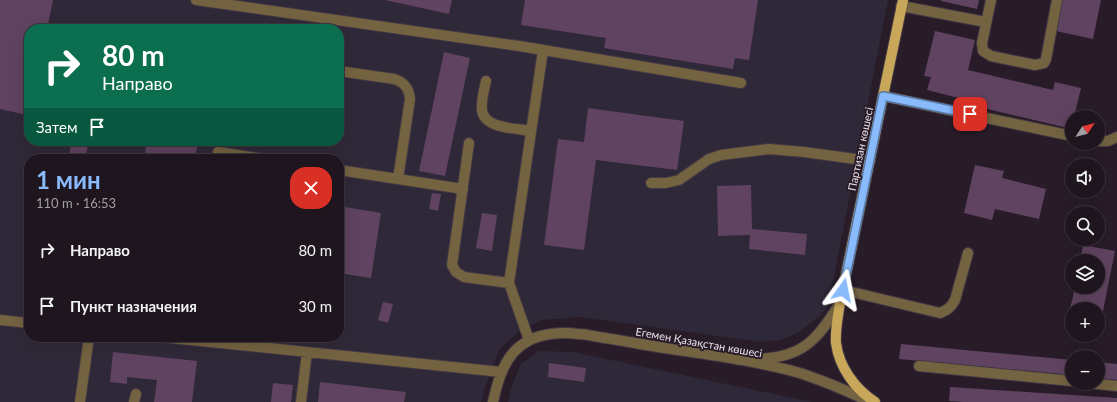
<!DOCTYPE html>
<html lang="ru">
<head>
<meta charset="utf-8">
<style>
	body { margin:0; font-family:Lato,sans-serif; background:#2b222b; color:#f1f3f6; height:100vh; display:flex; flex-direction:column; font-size:15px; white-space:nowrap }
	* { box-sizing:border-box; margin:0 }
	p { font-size:13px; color:#a19fa4 }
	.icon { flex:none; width:22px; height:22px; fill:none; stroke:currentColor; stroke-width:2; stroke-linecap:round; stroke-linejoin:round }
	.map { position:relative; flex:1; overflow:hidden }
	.panel { position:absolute; left:24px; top:154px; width:320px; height:188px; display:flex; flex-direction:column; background:#1e151e; border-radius:16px; box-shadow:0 4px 16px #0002,0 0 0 1px #3c343c }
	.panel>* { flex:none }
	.hud { position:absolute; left:24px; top:24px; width:320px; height:122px; border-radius:16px; box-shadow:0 4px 16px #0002,0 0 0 1px #3c343c; background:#0b6e4f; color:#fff; overflow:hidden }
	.needle { width:26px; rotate:54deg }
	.buttons { position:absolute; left:1065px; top:110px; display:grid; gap:8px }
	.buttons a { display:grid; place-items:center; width:40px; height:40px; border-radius:50%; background:#1e151e; box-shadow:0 4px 16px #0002,0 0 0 1px #3c343c; font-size:20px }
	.pin { position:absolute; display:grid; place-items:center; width:34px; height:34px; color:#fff; margin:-17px; border-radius:8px; box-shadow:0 2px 6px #0006 }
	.me { position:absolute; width:44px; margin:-22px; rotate:12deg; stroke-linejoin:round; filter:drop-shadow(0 0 3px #0008) }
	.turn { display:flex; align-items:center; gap:14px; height:84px; padding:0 12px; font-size:18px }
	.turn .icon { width:52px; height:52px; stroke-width:2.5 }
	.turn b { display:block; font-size:28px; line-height:34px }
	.then { display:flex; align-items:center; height:38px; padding:0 12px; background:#0003; gap:8px; font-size:15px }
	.round { display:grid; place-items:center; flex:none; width:42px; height:42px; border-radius:16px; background:#2b222b }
	.summary { display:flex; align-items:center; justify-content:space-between; height:68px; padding:0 12px }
	h1 { font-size:24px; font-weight:700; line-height:30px; color:#88bafc }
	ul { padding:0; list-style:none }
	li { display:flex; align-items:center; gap:12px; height:56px; padding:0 12px }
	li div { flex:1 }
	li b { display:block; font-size:15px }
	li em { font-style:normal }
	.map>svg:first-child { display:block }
</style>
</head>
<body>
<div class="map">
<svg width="1117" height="402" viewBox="0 0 1117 402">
	<rect width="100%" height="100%" fill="#281c28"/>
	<!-- industrial -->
	<path fill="#2f2838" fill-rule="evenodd" d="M0,0H888L828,307L818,317L796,334L780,340L760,342L581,317L542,320L518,332L499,350L486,385L481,402H0ZM29,29H339V141H29ZM29,159H339V337H29Z
		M539,351L573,352L812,402H508L511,389L520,365Z"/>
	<!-- building -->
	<path fill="#604360" d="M0,0H53L47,29H29V108L27,115L0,109Z
		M385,0H452L449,14Z
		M525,0H758L749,60L735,58L733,69L604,48L606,38L521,25Z
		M941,0H979L977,9L941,1Z
		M1062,0H1101L1093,39L1056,31Z
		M935,31L975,40L968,70L1053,90L1055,82L1081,88L1074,117H1072V129L958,102L959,98L927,90L931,77L924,76Z
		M444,52L470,58L445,176L419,171Z
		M588,108L684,121L677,170L596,160L584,250L544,245L558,139L584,142Z
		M72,141H89L85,159H68Z
		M147,141H198L195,159H144Z
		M975,165L1004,171L1002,178L1046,189L1039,219L995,209L992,220L964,213Z
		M751,185L752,229L807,234L805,255L749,249L750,235L718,236L717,186Z
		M432,193L441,194L438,211L429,209Z
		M339,206L381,213L371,278L339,273Z
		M482,213L497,215L492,251L476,248Z
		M1083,245L1115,251L1099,331L1098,309H1072V324L1067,323L1075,287H1098V261H1080Z
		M383,302L393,304L388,323L378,320Z
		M901,344L1072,360V375L899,359Z
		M113,352L197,361L192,402H154L157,380L127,377V384L110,382Z
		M1098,362L1117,364V380L1098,378Z
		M549,363L586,368L584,382L548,377Z
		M320,382L406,392L404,402H318Z
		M273,383L293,385L291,402H271Z
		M950,387L1117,398V402H965L949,401Z"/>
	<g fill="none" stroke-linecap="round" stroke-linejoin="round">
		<defs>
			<path id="minor" d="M196,0L519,46L741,83
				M991,0L982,43L983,51L991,56L1035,65L1044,63L1046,59L1057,0
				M901,6L986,22
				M339,71L394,79C404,82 409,88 410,99L398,179
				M486,81C484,90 481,101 482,110C484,129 516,128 531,131
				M883,96L1072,136
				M1098,141H1108L1117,137
				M469,143L452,265L456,272L464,277L509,283
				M218,152L264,159
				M339,170L463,189
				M651,183H666L679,180L709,159L721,155L769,149L804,152L870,161
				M843,290L940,313C948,310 951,307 955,300L968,253
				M0,320L29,323
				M161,337L501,372
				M529,340L509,283L543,50
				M754,359C801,359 817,341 840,303
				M919,366L1072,381
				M1088,383L1117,386
				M80,402L89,337
				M134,402L136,394
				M301,402L307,352
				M493,402C498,379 505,353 528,341C542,333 563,332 578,334C587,334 597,337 605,338C625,341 645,345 665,348C711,355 758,361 803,374C826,382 848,391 870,402"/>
			<path id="major" d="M875,402C855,389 839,367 836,343C835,330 838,316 840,303L903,0"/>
		</defs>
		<!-- minor casing -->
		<use href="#minor" stroke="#433843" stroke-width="12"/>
		<!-- major casing -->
		<use href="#major" stroke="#433843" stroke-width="12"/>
		<!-- minor -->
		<use href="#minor" stroke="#746341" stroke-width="10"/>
		<!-- major -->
		<use href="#major" stroke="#c8a65a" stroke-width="10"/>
	</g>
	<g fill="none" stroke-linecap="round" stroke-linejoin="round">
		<defs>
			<path id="route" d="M843,290L883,96L970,114"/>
		</defs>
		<!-- route casing -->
		<use href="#route" stroke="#5879a4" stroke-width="10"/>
		<!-- route -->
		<use href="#route" stroke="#88bafc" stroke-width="7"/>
	</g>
	<g text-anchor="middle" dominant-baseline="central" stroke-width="4" stroke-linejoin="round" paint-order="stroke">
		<!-- street labels -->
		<g font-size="11" fill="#e9e1e8" stroke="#281c28">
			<text transform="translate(860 149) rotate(-78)">Партизан көшесі</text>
			<text transform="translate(699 342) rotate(10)">Егемен Қазақстан көшесі</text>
		</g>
	</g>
</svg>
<div class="buttons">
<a><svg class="needle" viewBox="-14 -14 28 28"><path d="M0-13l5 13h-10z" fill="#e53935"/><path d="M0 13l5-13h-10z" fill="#a19fa4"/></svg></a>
<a><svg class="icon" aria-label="sound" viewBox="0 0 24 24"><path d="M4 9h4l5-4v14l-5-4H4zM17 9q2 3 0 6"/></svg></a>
<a><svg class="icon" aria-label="search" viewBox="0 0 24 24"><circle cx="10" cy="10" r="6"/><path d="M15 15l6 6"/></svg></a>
<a><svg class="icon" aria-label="layers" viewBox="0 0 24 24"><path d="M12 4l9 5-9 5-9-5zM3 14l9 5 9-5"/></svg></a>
<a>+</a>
<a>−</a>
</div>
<div class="pin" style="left:970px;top:114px;background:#d93025"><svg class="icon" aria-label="arrive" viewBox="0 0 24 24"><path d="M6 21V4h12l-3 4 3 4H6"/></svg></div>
<svg class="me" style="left:843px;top:290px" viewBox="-20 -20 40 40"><path d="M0-17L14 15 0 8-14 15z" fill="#88bafc" stroke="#fff" stroke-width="4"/></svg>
<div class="hud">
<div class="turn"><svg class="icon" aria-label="right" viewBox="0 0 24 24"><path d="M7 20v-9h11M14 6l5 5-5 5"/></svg><div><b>80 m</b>Направо</div></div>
<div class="then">Затем<svg class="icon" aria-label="arrive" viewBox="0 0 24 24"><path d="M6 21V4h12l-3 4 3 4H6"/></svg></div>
</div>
<section class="panel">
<div class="summary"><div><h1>1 мин</h1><p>110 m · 16:53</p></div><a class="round" style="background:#d93025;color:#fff"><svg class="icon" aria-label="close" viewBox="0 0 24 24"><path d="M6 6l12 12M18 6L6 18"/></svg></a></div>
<ul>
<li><svg class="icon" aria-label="right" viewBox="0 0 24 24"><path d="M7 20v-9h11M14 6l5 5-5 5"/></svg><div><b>Направо</b></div><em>80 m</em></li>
<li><svg class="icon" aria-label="arrive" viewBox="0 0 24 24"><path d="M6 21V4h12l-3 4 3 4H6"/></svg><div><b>Пункт назначения</b></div><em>30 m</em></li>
</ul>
</section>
</div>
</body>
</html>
